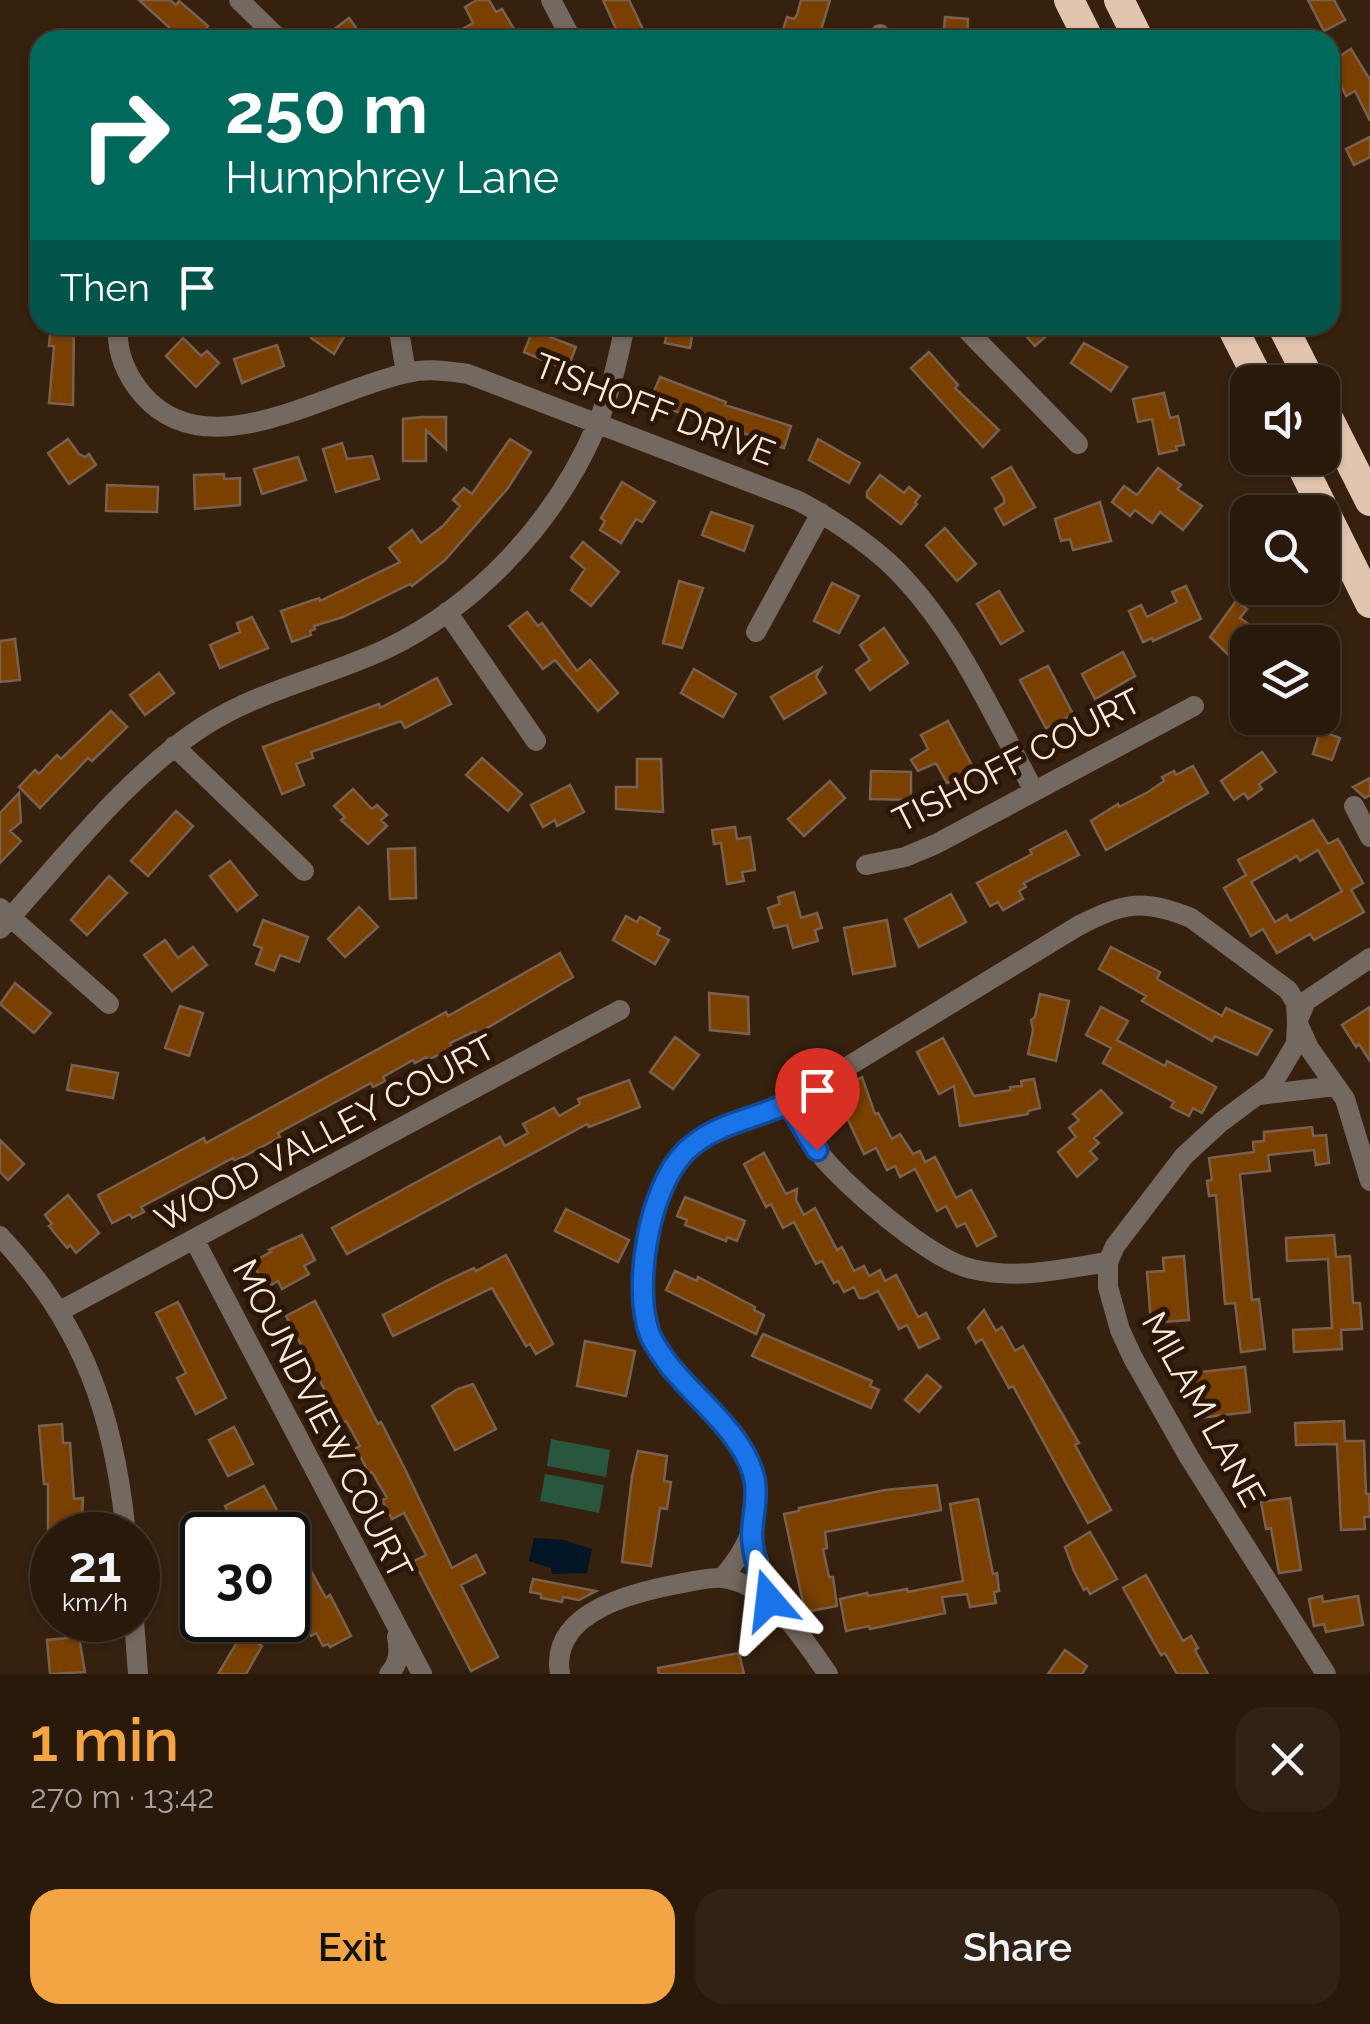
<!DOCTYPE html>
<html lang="en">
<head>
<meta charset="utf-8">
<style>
	body { margin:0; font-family:Raleway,sans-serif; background:#302214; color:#f1f3f6; height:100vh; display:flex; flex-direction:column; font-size:38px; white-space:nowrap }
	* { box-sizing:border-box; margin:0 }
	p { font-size:32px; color:#a5a09d }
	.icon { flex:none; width:55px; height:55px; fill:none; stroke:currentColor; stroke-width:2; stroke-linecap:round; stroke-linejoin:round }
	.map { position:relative; height:1674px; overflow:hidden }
	.panel { display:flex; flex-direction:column; background:#28190b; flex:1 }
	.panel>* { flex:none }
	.guide { position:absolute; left:30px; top:30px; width:1310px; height:305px; border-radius:30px; box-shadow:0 2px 8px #0004,0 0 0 2px #44382c; background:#00695c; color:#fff; overflow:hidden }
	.controls { position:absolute; left:1230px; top:365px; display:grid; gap:20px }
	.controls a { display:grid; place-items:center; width:110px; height:110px; border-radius:20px; background:#28190b; box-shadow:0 2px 8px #0004,0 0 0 2px #44382c; font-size:50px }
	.speed { position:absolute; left:30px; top:1512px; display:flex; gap:20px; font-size:50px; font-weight:700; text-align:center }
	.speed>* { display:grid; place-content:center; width:130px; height:130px; border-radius:50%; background:#28190b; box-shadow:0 2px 8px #0004,0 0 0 2px #44382c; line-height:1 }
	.speed small { font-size:25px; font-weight:400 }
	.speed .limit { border:5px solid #111; border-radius:15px; background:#fff; color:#111 }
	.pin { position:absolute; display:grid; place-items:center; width:85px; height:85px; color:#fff; margin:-102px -42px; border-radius:50% 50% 50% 0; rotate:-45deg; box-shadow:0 0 10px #0007 }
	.pin .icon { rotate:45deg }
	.me { position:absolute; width:110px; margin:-55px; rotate:343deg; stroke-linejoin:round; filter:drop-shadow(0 0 8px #0008) }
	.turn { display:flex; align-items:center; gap:35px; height:210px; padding:0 30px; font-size:45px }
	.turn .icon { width:130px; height:130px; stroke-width:2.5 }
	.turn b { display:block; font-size:70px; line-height:85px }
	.then { display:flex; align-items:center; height:95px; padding:0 30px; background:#0003; gap:20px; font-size:38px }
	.round { display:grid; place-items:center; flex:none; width:105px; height:105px; border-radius:30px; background:#302214 }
	.summary { display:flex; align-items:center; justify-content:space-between; height:170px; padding:0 30px }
	h1 { font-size:60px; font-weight:600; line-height:75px; color:#f2a542 }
	.button { display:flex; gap:20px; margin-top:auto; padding:20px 30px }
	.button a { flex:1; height:115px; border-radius:30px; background:#f2a542; color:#111; font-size:40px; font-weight:600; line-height:115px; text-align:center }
	.button a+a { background:#302214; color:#f1f3f6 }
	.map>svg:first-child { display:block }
</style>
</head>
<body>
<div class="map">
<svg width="1370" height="1674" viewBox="0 0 1370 1674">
	<rect width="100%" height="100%" fill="#36210f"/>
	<!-- green -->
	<path fill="#28573d" d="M551,1439L610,1450L606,1477L547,1466Z
		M545,1474L604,1485L599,1513L540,1501Z"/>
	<!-- water -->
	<path fill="#011524" d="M534,1538L563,1540L592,1549L587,1573L552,1574L551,1568L529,1561Z"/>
	<!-- building -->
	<path fill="#794000" stroke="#7a614e" stroke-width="2.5" fill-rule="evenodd" d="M139,0H170L176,5L179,1L208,26L196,40H183Z
		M477,0H489L496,12L502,9L514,29L495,40H443L473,23L465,7Z
		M603,0H629L648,40H621Z
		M801,0H830L818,40H808L783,30L787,17L794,19L797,15Z
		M1308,0H1334L1345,20L1324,31Z
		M945,17L968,19L967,40H943Z
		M349,18L365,40H320Z
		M1351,49L1370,80V121L1355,91L1346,96L1330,62Z
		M1370,137V157L1354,165L1346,149Z
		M51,325H74L73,405L49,403L54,346H49Z
		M319,325H351L334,354L311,338Z
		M535,325L553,329L550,337L576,347L567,370L524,352Z
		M668,325H694L690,348L665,343Z
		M1016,325H1059L1035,346Z
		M183,338L201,356L207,351L219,363L196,387L166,356Z
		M1084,343L1127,367L1111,391L1071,363Z
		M277,345L284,366L242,383L234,359Z
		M929,352L958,385L955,388L999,430L983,447L911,368Z
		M660,377L726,402L725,405L791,426L784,448L751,440L752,436L665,408L666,404L651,398Z
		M1164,393L1170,418L1178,416L1184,445L1176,446L1177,450L1159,454L1152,419L1138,422L1133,399Z
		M422,417H446V449L426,430V461H403V419Z
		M68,439L79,454L85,457L89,454L96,465L69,484L48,453Z
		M510,439L531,452L508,488L445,560L412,586L410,584L343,617L314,626L315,629L310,631L311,635L292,642L281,611L319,598L320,601L400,562L389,548L412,530L421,543L443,526L460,506L453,500L464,488L472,494Z
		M818,439L860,463L849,483L809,460Z
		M342,443L347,459L372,456L379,479L336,492L323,449Z
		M298,457L306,480L262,494L254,469Z
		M1011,467L1035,507L1004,525L995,509L1004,503V498L992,478Z
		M1158,468L1181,485L1177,489L1202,506L1183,530L1160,512L1152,523L1135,510L1130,516L1112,502L1124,486L1137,495Z
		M224,474V479L240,478V505L195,509L194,475Z
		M880,475L904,493L909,487L920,496L915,502L917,504L901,524L867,497V492Z
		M622,482L655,502L642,522L636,519L621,543L600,530L605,521L601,518Z
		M107,485L158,487L157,512L106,511Z
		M1100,502L1111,541L1073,550L1070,539L1061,541L1055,519Z
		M711,512L753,526L744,551L702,535Z
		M945,528L976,564L957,581L926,545Z
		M583,542L619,572L591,606L571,590L585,569L571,557Z
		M679,581L703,588L682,648L663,643Z
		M832,583L859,596L839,633L814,621Z
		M1186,586L1201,619L1153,641L1152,638L1143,642L1129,611L1141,605L1147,617L1177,602L1172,592Z
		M999,591L1023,631L1001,644L977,604Z
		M1236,601L1247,609L1240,618L1274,642H1248V663L1237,656L1234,660L1210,637Z
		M527,612L538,626L542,623L577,671L590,660L618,693L598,711L555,660L543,669L509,626Z
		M252,617L268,648L220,668L210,645L240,632L237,623Z
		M884,628L908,663L870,690L856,670L870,660L860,645Z
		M15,639L20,680L0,682V641Z
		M1123,652L1135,676L1095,699L1082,674Z
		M1048,666L1073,714L1046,728L1020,680Z
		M821,668L816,677L826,693L784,719L771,697Z
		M694,669L736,694L723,717L681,693Z
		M159,673L174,693L145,715L130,695Z
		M437,678L451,704L405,728L401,721L311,752L313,758L296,764L304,785L282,794L263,747L379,704L380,708Z
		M111,711L127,727L92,761L88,758L40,808L19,787L35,770L39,774L57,755L61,759Z
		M1262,718H1292L1293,731L1262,732Z
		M948,721L974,769L947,783L936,763L918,771L911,760L928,749L921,735Z
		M1320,731L1340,738L1332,760L1313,754Z
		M1262,752L1276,772L1259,784L1262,789L1248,799L1244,793L1234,800L1221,781Z
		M482,758L522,794L508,811L466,775Z
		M637,759H661L663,812L616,809V787H637Z
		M1193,766L1208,793L1106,850L1091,821L1118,804L1119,807L1148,792L1164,781L1162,777L1174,771L1176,775Z
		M871,771L911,772V800L870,799Z
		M1370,778V795L1365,798L1353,787Z
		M830,781L845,798L804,836L788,819Z
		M570,785L584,812L557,826L555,820L543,827L531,805Z
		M353,789L372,809L377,805L387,815L381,820L387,826L368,844L341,820L345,817L334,806Z
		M19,793L21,822L10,831L21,841L0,863V813Z
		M176,811L193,826L148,876L131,861Z
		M1313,820L1328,844L1338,839L1363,883L1351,890L1364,912L1314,940L1310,934L1277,953L1263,929L1251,936L1224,888L1246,875L1238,860ZM1318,850L1342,891L1290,921L1287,915L1275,922L1251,882L1297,856L1300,861Z
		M735,827L737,839L750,837L755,870L742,872L744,881L727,884L721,843L714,844L712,830Z
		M1066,831L1079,855L1024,883L1026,887L1019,891L1023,899L1003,910L998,902L990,906L977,883L1032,854L1030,850Z
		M415,848L416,898L390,899L388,849Z
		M230,861L257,895L237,911L210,876Z
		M109,876L127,893L87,935L71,920Z
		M794,892L801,918L817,913L822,928L815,930L818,941L793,948L787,925L774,928L768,908L780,904L778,897Z
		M951,894L966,922L919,947L905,919Z
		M359,907L378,927L345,957L328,939Z
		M626,916L637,922L640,917L660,928L657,934L669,940L655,964L613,940Z
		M263,920L308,937L299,962L280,955L274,971L256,964L262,948L254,945Z
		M887,920L895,966L853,974L844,928Z
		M165,940L178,958L193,947L207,965L172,991L144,955Z
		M1111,947L1160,972L1157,979L1222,1016L1226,1008L1272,1030L1257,1055L1215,1036L1212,1041L1142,1001L1146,996L1099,969Z
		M560,953L573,977L477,1034L475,1031L450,1043L452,1048L428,1060L426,1057L415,1063L413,1060L383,1077L385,1081L373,1087L371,1083L278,1133L280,1137L235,1161L233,1158L158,1198L141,1207L144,1212L132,1218L130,1214L112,1223L98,1195L204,1138L206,1143L446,1012L448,1016Z
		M15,983L51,1013L34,1033L0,1004Z
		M709,993L748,997L749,1034L710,1030Z
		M1040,994L1069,1001L1056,1061L1028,1054L1033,1030L1031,1020L1035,1017Z
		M180,1006L203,1013L189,1056L165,1048Z
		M1101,1007L1128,1021L1117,1040L1165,1066L1167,1061L1216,1087L1202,1113L1193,1108L1189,1116L1171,1107L1174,1102L1103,1063L1111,1048L1086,1035Z
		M1370,1007V1061L1359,1044L1356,1047L1342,1025Z
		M675,1037L699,1055L673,1089L650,1072Z
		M943,1038L974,1096L1011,1090L1010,1087L1022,1086L1021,1081L1034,1079L1040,1108L1028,1111V1114L960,1126L954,1086L939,1094L917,1052Z
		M72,1065L118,1073L113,1098L67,1090Z
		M862,1077L875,1114L878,1113L892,1139L900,1134L913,1154L920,1151L925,1162L935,1157L956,1198L971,1190L996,1236L977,1246L965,1223L957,1227L946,1206L937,1211L915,1169L900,1177L895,1166L887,1170L876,1148L864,1154L835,1092Z
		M629,1080L640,1107L589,1127L587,1124L347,1254L332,1228L500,1137L505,1146L528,1133L523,1124L554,1108L559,1116L580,1104L578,1099Z
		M1101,1090L1122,1113L1094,1138L1099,1143L1090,1151L1097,1159L1077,1177L1058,1152L1076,1137L1069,1128L1079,1120L1073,1114Z
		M1312,1127L1313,1136L1326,1135L1329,1163L1316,1165L1314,1150L1268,1155L1270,1171L1240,1174L1252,1300L1259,1299L1265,1349L1241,1352L1235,1303L1225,1304L1216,1195L1209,1196L1207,1181L1212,1180L1209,1158L1254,1152L1253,1142L1264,1141V1132Z
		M0,1140L24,1164L8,1180L0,1172Z
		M764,1153L786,1194L797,1189L796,1200L804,1215L815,1208L837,1250L842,1247L854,1271L864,1266L869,1276L880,1270L885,1281L896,1275L918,1317L926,1313L939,1338L919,1348L907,1325L899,1329L878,1291L864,1298H859L854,1287L844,1292L838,1281L834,1283L822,1261L816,1264L794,1222L783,1228L771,1204L766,1207L744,1164Z
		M68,1195L99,1233L76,1253L70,1245L67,1248L49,1226L52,1224L45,1215Z
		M685,1197L745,1221L737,1241L727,1237L726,1241L685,1225L687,1220L677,1216Z
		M566,1209L629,1240L618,1262L555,1231Z
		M302,1235L315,1260L304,1266L309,1274L282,1289L278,1281L266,1288L252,1262L271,1252L269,1250Z
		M1334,1235L1336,1257L1350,1256L1353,1303H1360L1362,1329L1341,1330L1342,1349L1294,1352L1293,1330L1332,1328L1328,1259L1287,1261L1286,1238Z
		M506,1255L553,1344L536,1354L530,1344L526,1346L492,1288L393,1336L383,1315L444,1282L474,1268L476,1271Z
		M1184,1256L1189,1320L1151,1323L1147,1272L1164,1271L1163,1258Z
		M675,1271L697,1281L698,1277L755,1307L754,1310L764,1315L756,1334L666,1290Z
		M315,1301L378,1424L381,1422L404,1467L452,1568L476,1555L485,1573L461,1585L498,1657L471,1671L414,1561L426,1555L404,1513L392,1519L382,1500L387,1498L372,1472L369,1473L356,1448L360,1446L346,1421L342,1423L286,1316Z
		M178,1302L226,1398L196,1414L177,1378L186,1373L156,1313Z
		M984,1310L996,1331L1002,1327L1015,1351L1023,1346L1079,1443L1075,1445L1111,1510L1088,1523L1013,1386L1009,1388L982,1339L976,1343L968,1328Z
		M763,1334L872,1381L870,1386L879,1390L871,1408L752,1356Z
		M585,1341L635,1351L626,1396L577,1386Z
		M1245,1367L1250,1412L1198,1418L1192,1373Z
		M927,1375L941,1387L919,1412L905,1400Z
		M473,1384L496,1429L455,1450L432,1406L458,1389Z
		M1344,1421L1345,1441H1364L1366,1494H1369L1370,1511V1517H1364L1365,1529L1341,1530L1337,1444L1296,1445L1295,1423Z
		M62,1424L63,1443H70L74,1499L83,1498L81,1532H75L76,1535H48V1484H44L39,1426Z
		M234,1427L253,1464L228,1476L209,1440Z
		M638,1451L667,1456L664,1481L671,1482L667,1509L660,1508L651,1566L622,1562L632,1476Z
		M937,1485L941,1510L825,1532L827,1548L823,1549L829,1577H833L837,1606L805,1612L784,1514L799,1511V1508L885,1490Z
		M264,1486L286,1527L271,1535H240L225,1506Z
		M1290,1498L1301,1570L1279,1573L1271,1528L1266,1529L1261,1502Z
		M978,1499L993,1574L997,1573L999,1591L994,1592L996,1603L970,1607L967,1594L942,1597L945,1613L870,1629L869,1626L846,1631L840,1599L867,1593L868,1596L907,1589L908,1592L963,1581L950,1504Z
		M288,1529L326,1598L330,1595L351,1636L330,1647L328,1644L323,1646L316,1633L311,1636L306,1627L293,1633L287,1620L301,1612L288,1588Z
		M1090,1532L1117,1579L1090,1594L1087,1588L1084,1590L1074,1571L1065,1547Z
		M1146,1575L1183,1641L1191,1636L1198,1648L1195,1650L1208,1674H1177L1165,1653L1161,1655L1123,1588Z
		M533,1579L596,1591L579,1600L563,1597L562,1602L541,1598V1594L530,1592Z
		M1322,1596L1323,1602L1358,1596L1363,1625L1326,1632L1324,1624L1314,1626L1309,1599Z
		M242,1634L262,1646L246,1674H218Z
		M79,1637L85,1672L50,1674L47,1640Z
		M1065,1650L1087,1666L1082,1674H1048Z
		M739,1653L744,1674H659L658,1668Z"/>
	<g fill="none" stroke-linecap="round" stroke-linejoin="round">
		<!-- minor -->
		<path stroke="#746960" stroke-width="20" d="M239,0L280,40
			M551,0L572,40
			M880,34L881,40
			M118,325C116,352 125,374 143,395C209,471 329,389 407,373C427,368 448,371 468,374L799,501C830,518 861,538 888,562C954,624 992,713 1034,791
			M398,325L406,373
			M962,325L1078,444
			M447,612L536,741
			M756,632L821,513
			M174,746L304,871
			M1354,806L1370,837
			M866,865L905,857L936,844L1194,706
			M0,908L109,1004
			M0,929C62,861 126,776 204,726C260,690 326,677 386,649C479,604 555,522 596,427C610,395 618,359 625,325
			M1259,1095L1336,1086
			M788,1103C797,1118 805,1134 816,1149C841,1183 930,1260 972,1269C1019,1280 1062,1269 1108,1262
			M0,1236C83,1324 115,1416 126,1535
			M195,1241L422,1674
			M60,1311L620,1010
			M752,1535L769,1600
			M722,1578C743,1554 754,1535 755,1503C756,1432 682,1397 652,1339C635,1306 644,1261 651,1227C658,1194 670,1162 697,1142C726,1121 758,1118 788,1103L1078,926C1123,903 1142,898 1191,918L1288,990L1296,1003L1297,1022L1309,1048L1345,1099L1370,1181
			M134,1620L138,1674
			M389,1674C399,1664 400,1651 397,1637
			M560,1674C549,1610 639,1591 683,1583C695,1581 710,1577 722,1578C770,1583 803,1639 828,1674
			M1326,1674L1189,1457L1133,1358L1120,1330L1108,1287V1262L1115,1246L1184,1156L1221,1122L1272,1084L1296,1044L1297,1022L1306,1001L1370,958"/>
		<!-- motorway -->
		<path stroke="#e2c5af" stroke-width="30" d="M1069,0L1089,40
			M1119,0L1139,40
			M1231,325L1260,382
			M1282,325L1311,382
			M1322,406L1370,501
			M1298,458L1370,603"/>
	</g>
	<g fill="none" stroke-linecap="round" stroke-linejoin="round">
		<defs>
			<path id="route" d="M769,1600C761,1579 752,1556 752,1533C753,1514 759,1492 753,1473C740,1431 695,1398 669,1365C662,1355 653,1344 649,1332C633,1285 649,1187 686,1151C715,1123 753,1120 788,1103L817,1150"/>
		</defs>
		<!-- route casing -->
		<use href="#route" stroke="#114b97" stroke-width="25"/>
		<!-- route -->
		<use href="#route" stroke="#1a73e8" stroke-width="18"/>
	</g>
	<g text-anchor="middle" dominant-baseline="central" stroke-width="10" stroke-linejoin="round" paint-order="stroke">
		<!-- street labels -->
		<g font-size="35" fill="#faebdf" stroke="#2c1706">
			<text transform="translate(655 409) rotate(21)">TISHOFF DRIVE</text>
			<text transform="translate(1017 760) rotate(-27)">TISHOFF COURT</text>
			<text transform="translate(325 1133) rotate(-28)">WOOD VALLEY COURT</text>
			<text transform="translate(1204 1409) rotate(61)">MILAM LANE</text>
			<text transform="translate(323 1419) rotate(63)">MOUNDVIEW COURT</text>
		</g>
	</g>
</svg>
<div class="controls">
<a><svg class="icon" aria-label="sound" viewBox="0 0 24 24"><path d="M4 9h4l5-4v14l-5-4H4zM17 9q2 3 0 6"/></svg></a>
<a><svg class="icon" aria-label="search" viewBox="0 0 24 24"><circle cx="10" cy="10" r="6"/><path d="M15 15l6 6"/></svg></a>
<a><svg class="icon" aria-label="layers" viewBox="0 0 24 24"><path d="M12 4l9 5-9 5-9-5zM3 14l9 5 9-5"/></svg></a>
</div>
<div class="speed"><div>21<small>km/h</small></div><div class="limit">30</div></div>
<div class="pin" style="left:817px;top:1150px;background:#d93025"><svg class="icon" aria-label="arrive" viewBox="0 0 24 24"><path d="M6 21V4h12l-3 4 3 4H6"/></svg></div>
<svg class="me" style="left:769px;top:1600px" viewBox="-20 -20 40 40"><path d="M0-17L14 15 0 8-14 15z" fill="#1a73e8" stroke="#fff" stroke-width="4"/></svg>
<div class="guide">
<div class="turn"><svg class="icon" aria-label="right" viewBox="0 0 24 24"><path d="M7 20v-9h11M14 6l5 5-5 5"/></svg><div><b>250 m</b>Humphrey Lane</div></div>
<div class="then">Then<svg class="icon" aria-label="arrive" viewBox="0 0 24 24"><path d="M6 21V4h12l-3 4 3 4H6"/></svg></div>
</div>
</div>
<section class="panel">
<div class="summary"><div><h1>1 min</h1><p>270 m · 13:42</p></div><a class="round"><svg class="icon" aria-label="close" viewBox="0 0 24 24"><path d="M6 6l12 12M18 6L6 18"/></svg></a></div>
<div class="button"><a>Exit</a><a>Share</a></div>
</section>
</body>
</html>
